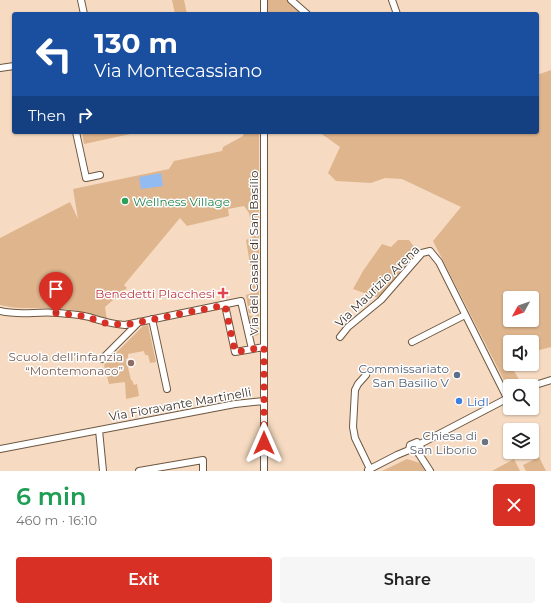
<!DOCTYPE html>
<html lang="en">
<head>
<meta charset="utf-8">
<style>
	body { margin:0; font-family:Montserrat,sans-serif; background:#f6f6f6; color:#222; height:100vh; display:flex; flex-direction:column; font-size:15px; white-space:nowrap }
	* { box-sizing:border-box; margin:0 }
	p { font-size:13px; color:#767676 }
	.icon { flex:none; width:22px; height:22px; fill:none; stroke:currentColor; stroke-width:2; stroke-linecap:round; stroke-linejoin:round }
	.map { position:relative; height:471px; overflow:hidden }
	.details { display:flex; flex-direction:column; background:#fff; flex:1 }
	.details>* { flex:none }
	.hud { position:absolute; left:12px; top:12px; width:527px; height:122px; border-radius:4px; box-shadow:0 1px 3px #0004; background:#1a4fa0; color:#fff; overflow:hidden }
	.needle { width:26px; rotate:230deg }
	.fabs { position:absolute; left:503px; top:291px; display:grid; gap:8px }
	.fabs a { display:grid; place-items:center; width:36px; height:36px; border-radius:4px; background:#fff; box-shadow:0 1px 3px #0004; font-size:20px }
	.pin { position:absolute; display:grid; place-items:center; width:34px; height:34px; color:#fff; margin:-41px -17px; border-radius:50% 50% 50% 0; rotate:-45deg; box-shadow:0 0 4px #0007 }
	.pin .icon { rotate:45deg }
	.me { position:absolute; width:44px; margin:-22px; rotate:0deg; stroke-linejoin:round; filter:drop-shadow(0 0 3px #0008) }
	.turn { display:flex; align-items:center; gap:14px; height:84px; padding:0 16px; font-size:18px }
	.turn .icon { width:52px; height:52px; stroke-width:2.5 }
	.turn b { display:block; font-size:28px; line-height:34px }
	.then { display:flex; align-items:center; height:38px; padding:0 16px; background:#0003; gap:8px; font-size:15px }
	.round { display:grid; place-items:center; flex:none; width:42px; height:42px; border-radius:4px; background:#f6f6f6 }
	.overview { display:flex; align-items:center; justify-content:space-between; height:68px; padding:0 16px }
	h1 { font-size:24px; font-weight:600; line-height:30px; color:#1e9e55 }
	.button { display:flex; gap:8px; margin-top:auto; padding:8px 16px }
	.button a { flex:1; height:46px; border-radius:4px; background:#d93025; color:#fff; font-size:16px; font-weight:600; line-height:46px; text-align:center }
	.button a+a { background:#f6f6f6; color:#222 }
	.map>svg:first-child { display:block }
</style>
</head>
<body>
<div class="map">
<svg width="551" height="471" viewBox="0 0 551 471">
	<rect width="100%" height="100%" fill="#f6dbc2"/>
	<!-- green -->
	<path fill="#deb58d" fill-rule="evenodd" d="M172,0H184L187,14H175Z
		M268,0H287L301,13L268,12Z
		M551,70V347L532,352V342H510V364L521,383L515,386H510V388L507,386L433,241L461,207L402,179L385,178L371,183L336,181L328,173L340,147L319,132H537V75ZM510,298H532V320H510Z
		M82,132H140L84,144Z
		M244,132H259V312L254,310L249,314L246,295L252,293V276L246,240L254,236L249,213L244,206L228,209L229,216L187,226L180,218L124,285L127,288L105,307L107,320C87,311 66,308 43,308C28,308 15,309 0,305V238L70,202L78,219L73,189L169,169L174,161L222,151L223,147L243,136Z
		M398,240H409L418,252L378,298L353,289L363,271L382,244L391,247Z
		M259,313V334L256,336L253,335L249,315L254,317Z
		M148,325L156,362L150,363L148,355H145L144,351L128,354V358L126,359L131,380H132L134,385L137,384L139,396L126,399L125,382L109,384L104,365L143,326Z
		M539,457L546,471H526L523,465Z
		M407,459L420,463L425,471H382Z
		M514,459L520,471H492Z"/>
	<!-- water -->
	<path fill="#92bbf2" d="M161,173L163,186L141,189L139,177Z"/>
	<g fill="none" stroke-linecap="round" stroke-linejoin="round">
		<defs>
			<path id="minor" d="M81,0L84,14
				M291,0L307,14
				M392,0L397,14
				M264,14V0
				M0,68L14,66
				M76,132L86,178L100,175
				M225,305L235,352L264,347
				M0,311C20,316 38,311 58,313C68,314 79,314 89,317C101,321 112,324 125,325L241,301L252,349
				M152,319L167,389
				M340,337L348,327L381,300L422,253L430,251L439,262L507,398
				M412,342L465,315
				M102,359L139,322
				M366,375L358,384L355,390L353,427L355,438L370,469
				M532,386L551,380
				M99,430L103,471
				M420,444L510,397
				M0,449L235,404L264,401
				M409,450L410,445L417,442L421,448L419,454
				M419,454L430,471
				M368,470L397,455L409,450
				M139,471L203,460V471
				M264,471V132"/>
		</defs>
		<!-- minor casing -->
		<use href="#minor" stroke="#6d5741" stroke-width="8"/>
		<!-- minor -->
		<use href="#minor" stroke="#fff" stroke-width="6"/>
	</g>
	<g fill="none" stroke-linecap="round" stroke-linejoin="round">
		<!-- route -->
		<path stroke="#d93025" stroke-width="7" stroke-dasharray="0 12.6" d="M56,313L84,316L105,323L125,325L225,305L235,352L264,347V443"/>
	</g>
	<!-- markers -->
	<circle fill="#2e9e5b" stroke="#fff" stroke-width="1.5" cx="125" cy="201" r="4"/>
	<path fill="#e0444e" stroke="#fff" stroke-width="1.5" d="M221 287h4v4h4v4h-4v4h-4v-4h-4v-4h4z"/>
	<circle fill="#8d6e63" stroke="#fff" stroke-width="1.5" cx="131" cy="363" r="4"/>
	<circle fill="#5c6f8a" stroke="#fff" stroke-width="1.5" cx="457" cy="375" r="4"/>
	<circle fill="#3f7fe0" stroke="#fff" stroke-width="1.5" cx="459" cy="401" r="4"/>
	<circle fill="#6b7280" stroke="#fff" stroke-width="1.5" cx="485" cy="442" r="4"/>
	<g text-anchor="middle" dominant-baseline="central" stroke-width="3" stroke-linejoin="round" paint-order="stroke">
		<!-- leisure labels -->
		<g font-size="12" fill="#27864d" stroke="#fff" text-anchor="start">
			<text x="133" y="201">Wellness Village</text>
		</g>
		<!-- street labels -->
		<g font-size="12" fill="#3d3229" stroke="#fff">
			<text transform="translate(253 253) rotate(-90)">Via del Casale di San Basilio</text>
			<text transform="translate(377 286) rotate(-44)">Via Maurizio Arena</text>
			<text transform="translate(180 404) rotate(-10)">Via Fioravante Martinelli</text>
		</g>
		<!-- health labels -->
		<g font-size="12" fill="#be3a42" stroke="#fff" text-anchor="end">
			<text x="215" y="293">Benedetti Placchesi</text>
		</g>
		<!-- education labels -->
		<g font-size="12" fill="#785e54" stroke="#fff" text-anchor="end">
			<text x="123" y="356">Scuola dell’infanzia<tspan x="123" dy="14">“Montemonaco”</tspan></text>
		</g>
		<!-- service labels -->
		<g font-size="12" fill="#4e5e75" stroke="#fff" text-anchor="end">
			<text x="449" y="368">Commissariato<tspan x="449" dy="14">San Basilio V</tspan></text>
		</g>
		<!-- shop labels -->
		<g font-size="12" fill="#366cbe" stroke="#fff" text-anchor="start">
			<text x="467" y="401">Lidl</text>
		</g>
		<!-- worship labels -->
		<g font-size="12" fill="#5b616d" stroke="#fff" text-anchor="end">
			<text x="477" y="435">Chiesa di<tspan x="477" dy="14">San Liborio</tspan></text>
		</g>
	</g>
</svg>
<div class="fabs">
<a><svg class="needle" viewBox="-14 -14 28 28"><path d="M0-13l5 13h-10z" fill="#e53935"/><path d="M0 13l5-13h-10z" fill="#767676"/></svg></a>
<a><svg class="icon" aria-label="sound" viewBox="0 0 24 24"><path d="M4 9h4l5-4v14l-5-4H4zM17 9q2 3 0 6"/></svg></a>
<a><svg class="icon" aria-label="search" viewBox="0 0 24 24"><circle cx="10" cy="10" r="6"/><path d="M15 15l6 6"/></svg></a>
<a><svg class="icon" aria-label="layers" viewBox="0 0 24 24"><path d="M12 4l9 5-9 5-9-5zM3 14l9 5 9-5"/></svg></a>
</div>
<div class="pin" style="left:56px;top:313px;background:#d93025"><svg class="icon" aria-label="arrive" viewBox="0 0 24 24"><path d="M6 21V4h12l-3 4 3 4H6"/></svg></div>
<svg class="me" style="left:264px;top:443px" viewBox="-20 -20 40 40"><path d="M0-17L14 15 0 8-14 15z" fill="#d93025" stroke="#fff" stroke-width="4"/></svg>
<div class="hud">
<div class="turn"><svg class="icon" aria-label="left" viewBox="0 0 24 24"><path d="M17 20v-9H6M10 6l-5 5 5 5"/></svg><div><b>130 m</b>Via Montecassiano</div></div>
<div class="then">Then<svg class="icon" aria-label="right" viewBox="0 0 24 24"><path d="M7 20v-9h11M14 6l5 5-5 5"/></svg></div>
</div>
</div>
<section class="details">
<div class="overview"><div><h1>6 min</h1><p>460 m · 16:10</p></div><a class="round" style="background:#d93025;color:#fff"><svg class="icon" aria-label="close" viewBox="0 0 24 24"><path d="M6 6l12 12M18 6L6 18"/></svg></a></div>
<div class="button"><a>Exit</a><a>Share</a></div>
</section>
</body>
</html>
